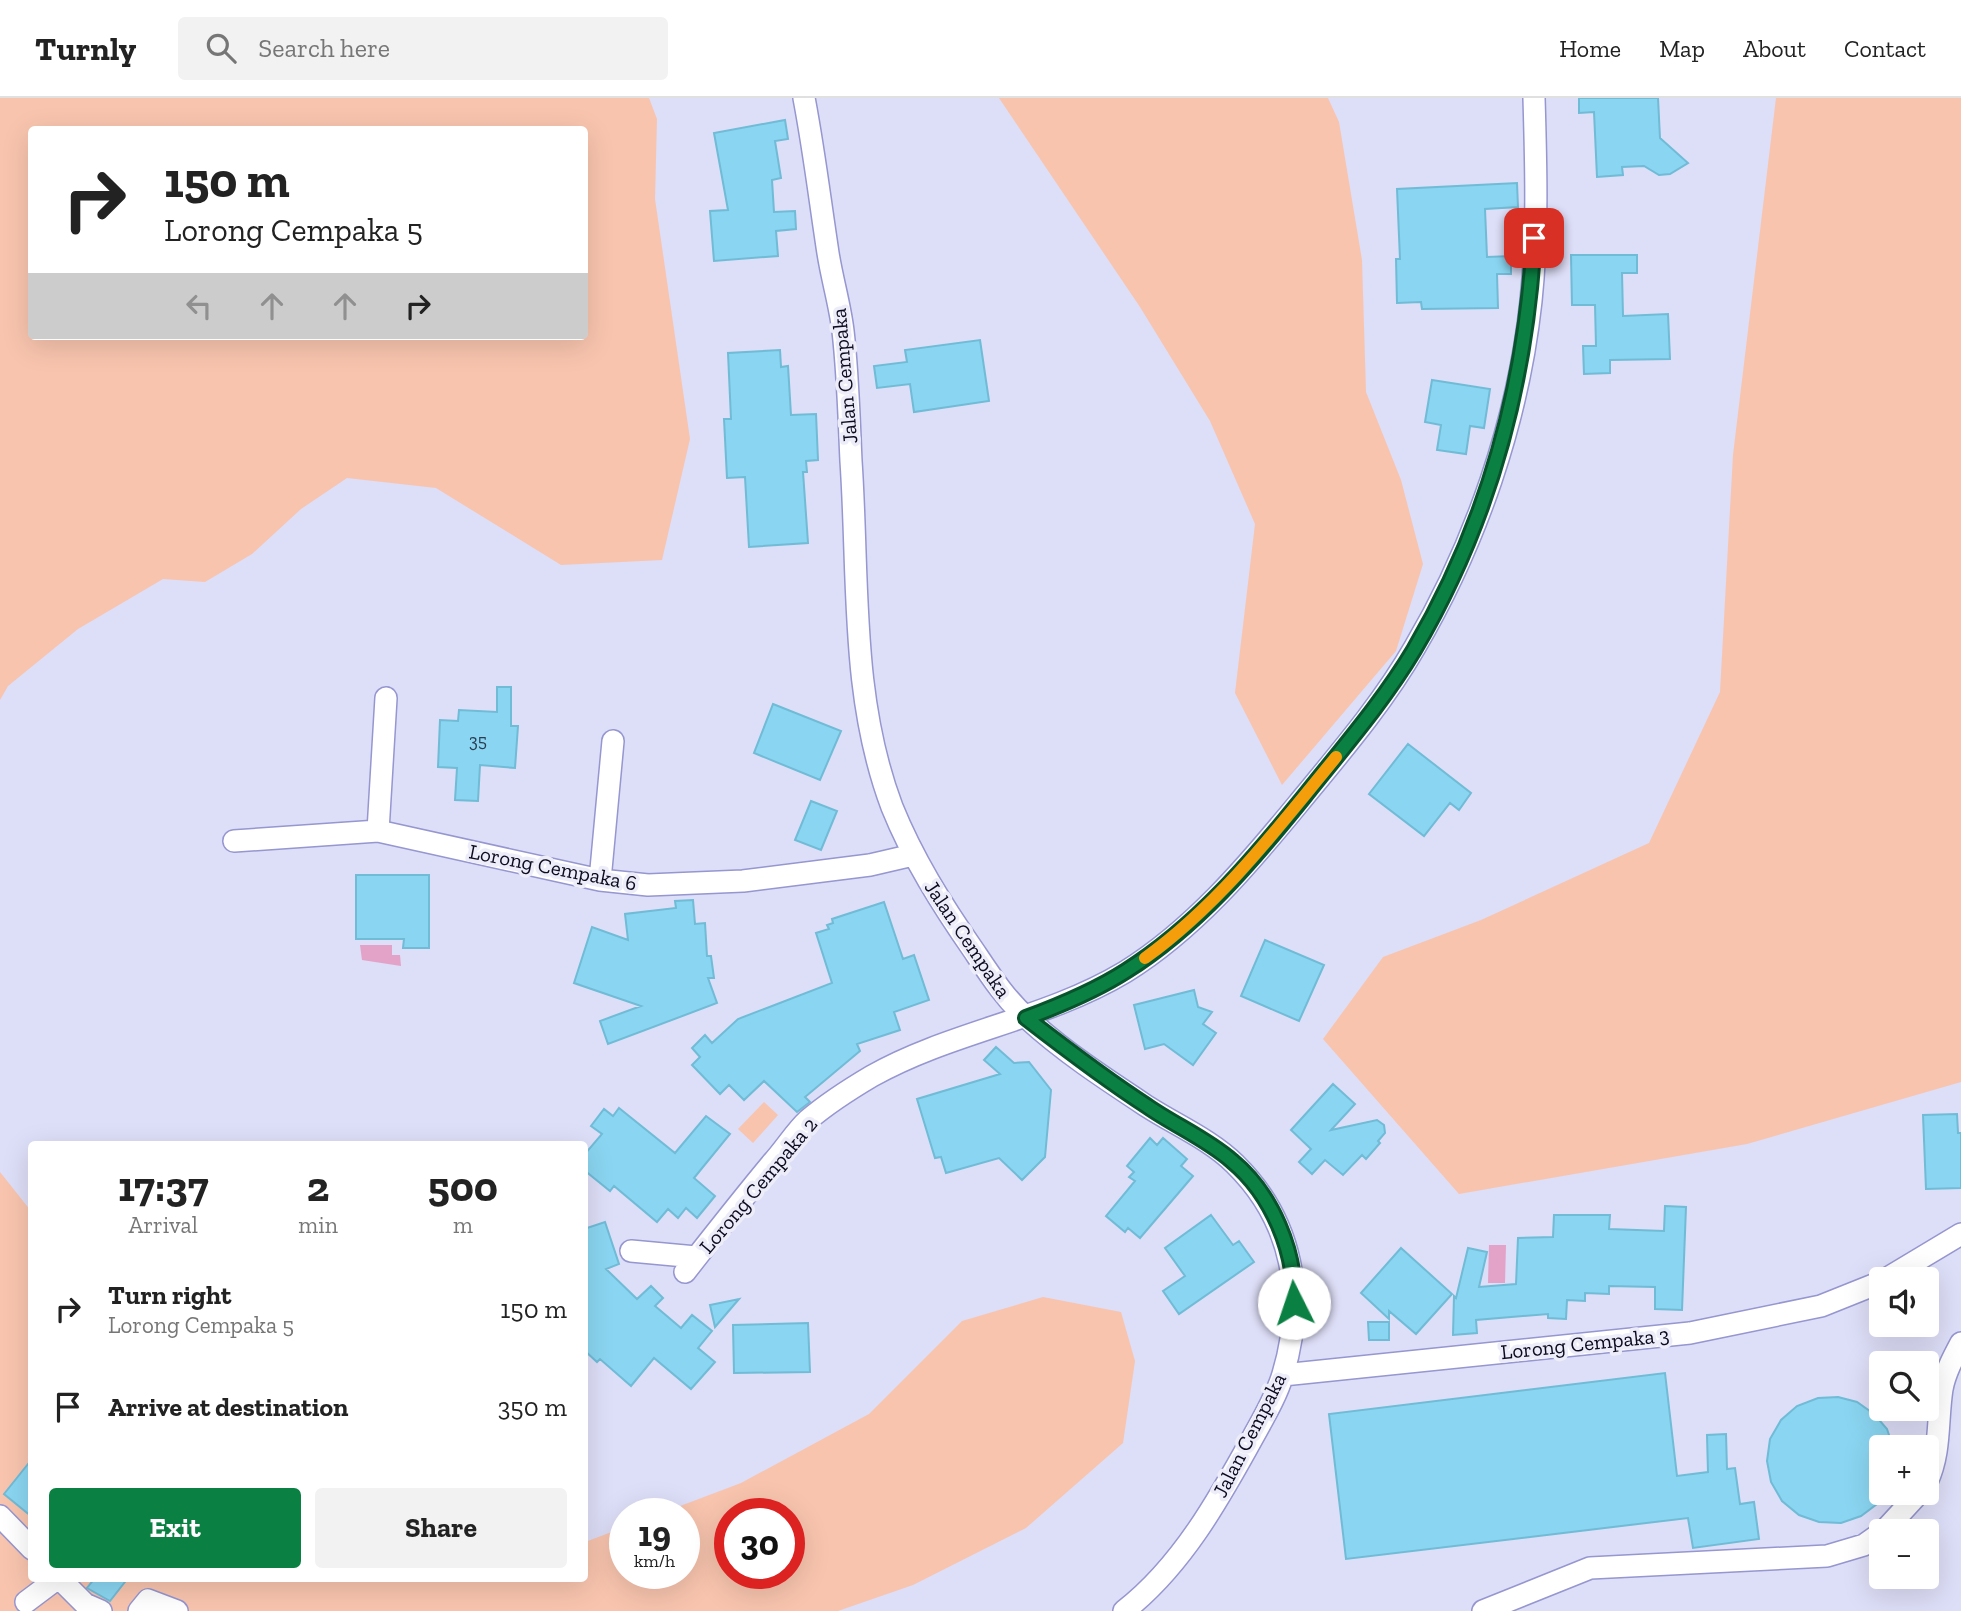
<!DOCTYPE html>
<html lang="en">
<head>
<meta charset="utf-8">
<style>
	body { margin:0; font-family:"Zilla Slab",serif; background:#f2f2f2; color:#222; height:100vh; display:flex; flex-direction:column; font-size:26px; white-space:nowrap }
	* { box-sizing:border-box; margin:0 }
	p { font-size:23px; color:#767676 }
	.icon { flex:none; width:38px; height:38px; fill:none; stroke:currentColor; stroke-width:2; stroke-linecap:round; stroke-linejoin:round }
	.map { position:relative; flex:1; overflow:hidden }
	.panel { position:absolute; left:28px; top:1043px; width:560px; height:441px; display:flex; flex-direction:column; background:#fff; border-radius:7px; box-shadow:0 7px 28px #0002 }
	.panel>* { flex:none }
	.top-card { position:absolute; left:28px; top:28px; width:560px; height:214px; border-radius:7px; box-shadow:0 7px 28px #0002; background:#fff; color:#222; overflow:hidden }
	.controls { position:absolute; left:1869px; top:1169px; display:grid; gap:14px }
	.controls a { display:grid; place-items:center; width:70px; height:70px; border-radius:7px; background:#fff; box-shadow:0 7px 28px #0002; font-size:35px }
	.speed { position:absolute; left:609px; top:1400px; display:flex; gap:14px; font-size:35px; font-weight:700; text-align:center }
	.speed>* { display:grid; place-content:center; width:91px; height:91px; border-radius:50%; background:#fff; box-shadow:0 7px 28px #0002; line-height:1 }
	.speed small { font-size:18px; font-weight:400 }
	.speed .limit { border:10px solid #d22; background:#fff; color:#111 }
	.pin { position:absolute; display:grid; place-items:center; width:60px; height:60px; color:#fff; margin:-30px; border-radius:14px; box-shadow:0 4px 10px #0006 }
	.me { position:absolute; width:77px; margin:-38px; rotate:356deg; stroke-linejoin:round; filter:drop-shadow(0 0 5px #0008) }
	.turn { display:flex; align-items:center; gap:24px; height:147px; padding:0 21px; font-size:32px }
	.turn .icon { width:91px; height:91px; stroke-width:2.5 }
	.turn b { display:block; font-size:49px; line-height:60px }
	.lanes { display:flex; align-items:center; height:66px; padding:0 21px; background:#0003; justify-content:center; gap:35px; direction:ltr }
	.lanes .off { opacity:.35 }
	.eta { display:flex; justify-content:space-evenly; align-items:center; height:119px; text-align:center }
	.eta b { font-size:42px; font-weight:700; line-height:49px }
	.button { display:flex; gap:14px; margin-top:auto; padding:14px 21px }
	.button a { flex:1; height:80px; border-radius:7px; background:#0b8043; color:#fff; font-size:28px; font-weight:700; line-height:80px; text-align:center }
	.button a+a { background:#f2f2f2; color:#222 }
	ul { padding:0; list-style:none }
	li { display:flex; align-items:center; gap:21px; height:98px; padding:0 21px }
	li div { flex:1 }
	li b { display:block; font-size:26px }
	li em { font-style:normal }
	header { display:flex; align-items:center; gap:42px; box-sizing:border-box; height:98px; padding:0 35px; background:#fff; border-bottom:2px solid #e0e0e0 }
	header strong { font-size:33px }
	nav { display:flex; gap:38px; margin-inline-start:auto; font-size:24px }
	.search { width:490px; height:63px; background:#f2f2f2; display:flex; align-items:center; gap:18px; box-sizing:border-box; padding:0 24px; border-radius:7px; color:#767676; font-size:26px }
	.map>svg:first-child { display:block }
</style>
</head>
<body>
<header>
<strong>Turnly</strong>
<div class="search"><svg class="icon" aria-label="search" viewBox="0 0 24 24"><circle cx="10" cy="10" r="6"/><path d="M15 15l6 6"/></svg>Search here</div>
<nav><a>Home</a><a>Map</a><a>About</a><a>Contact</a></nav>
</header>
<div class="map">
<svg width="1961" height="1513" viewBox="0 0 1961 1513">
	<rect width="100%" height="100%" fill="#dddef7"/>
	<!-- green -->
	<path fill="#f8c4ae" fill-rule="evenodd" d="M0,0H649L657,21L655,101L690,341L662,462L561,467L436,390L347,380L301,411L252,456L205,484L163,481L78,531L8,588L0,602ZM32,32H584V238H32Z
		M999,0H1328L1339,24L1362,162L1366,294L1401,382L1423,466L1396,553L1282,687L1235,595L1255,426L1210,323L1140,209Z
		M1776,0H1961V984L1747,1046L1459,1096L1323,941L1383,859L1481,822L1649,745L1720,594L1733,357Z
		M764,1004L778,1017L753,1045L738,1031Z
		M0,1074L31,1113L32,1480H584L585,1444L625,1429V1475H684V1416H659L741,1385L869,1316L962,1223L1043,1199L1121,1214L1135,1263L1123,1345L1026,1430L913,1487L838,1513H0ZM730,1416H789V1475H730Z"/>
	<!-- water -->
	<path fill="#e3a2c8" d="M360,847H392V857H400L401,868L362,862Z
		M1489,1147H1506L1505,1185H1488Z"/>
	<!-- building -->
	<path fill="#8ad5f1" stroke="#70bbd6" stroke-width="2" d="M1579,0H1658L1660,40L1688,65L1670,76L1659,77L1644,68L1622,69L1623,77L1597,79L1594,14L1579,15Z
		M785,22L788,41L775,43L781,80L772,82L774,114L795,113L796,131L776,133L778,158L714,163L710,113L728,112L714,35Z
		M1517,85L1518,109L1485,111L1487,159L1511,158V176H1497L1498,210L1422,211L1421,204L1397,205L1396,161H1400L1397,91Z
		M1571,157H1637V175H1622L1623,218L1668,216L1670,261L1610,262V275L1584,276L1583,248H1596L1595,207H1572Z
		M980,242L989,303L914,314L910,286L877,290L874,268L907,264L905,252Z
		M780,252L781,269L788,268L791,317L816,316L818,362L806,363L807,374H803L808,445L749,449L745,379L727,380L724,321H731L728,255Z
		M1432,282L1490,291L1484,330L1470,328L1466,356L1437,352L1441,327L1425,324Z
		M497,589H511V628H518L515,670L480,667L478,703L455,702L457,670L438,669L440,622L458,623L459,612L497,614Z
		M773,606L841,633L820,682L754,655Z
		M1408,646L1471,695L1459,712L1450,705L1424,738L1369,696Z
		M811,703L837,713L821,752L795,742Z
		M356,777H429V850H403L404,841H356Z
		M693,802L695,826L705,825L707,858H711L714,880H708L717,905L608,946L600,923L641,908L574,885L592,829L628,842L625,816L676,810L675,803Z
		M884,804L903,861L914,857L929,902L894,914L900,932L857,946L860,953L805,999L810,1004L797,1014L764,983L744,1002L729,987L720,996L692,967L700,959L692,950L705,937L712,945L738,921L832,885L816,835L829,831L827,827L833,825L832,821Z
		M1265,842L1324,867L1299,923L1241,898Z
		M1194,892L1198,909L1212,914L1203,926L1216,935L1193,967L1164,946L1145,951L1134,907Z
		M996,949L1014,965L1029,964L1051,992L1045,1059L1022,1082L999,1060L946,1075L941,1059L935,1060L917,1001L1000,976L984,962Z
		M1333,986L1355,1006L1331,1032L1377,1022L1384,1027L1385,1035L1378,1043L1380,1045L1366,1061L1362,1057L1343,1077L1325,1062L1312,1076L1299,1064L1311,1051L1291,1032Z
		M619,1010L675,1055L706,1018L730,1036L694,1080L715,1098L697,1120L686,1110L678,1120L668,1111L657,1124L614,1088L610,1093L584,1072V1057L602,1036L591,1028L604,1011L613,1018Z
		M1957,1016L1958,1035H1961V1090L1926,1091L1923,1017Z
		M1150,1040L1157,1047L1163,1040L1187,1061L1181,1068L1193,1078L1140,1140L1128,1130L1125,1134L1106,1118L1135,1083L1129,1079L1134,1074L1127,1068Z
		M1665,1108L1686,1109L1682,1212L1655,1211V1189L1609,1188V1196L1585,1195V1203L1567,1202L1566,1221L1548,1220V1216L1476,1222L1477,1235L1453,1237L1454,1198L1456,1200L1468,1150L1487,1154L1479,1189L1516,1186L1518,1140L1553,1139L1554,1117H1610L1609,1131L1664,1133Z
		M1211,1117L1233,1147L1239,1143L1254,1164L1179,1216L1163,1193L1185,1178L1165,1150Z
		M605,1124L619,1166L606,1171L637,1201L651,1188L663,1200L655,1208L681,1230L692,1217L712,1233L698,1250L715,1264L691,1291L654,1260L631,1288L600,1261L597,1264L584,1252V1131Z
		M1401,1150L1452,1196L1416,1236L1389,1213V1221L1361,1195Z
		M739,1201L715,1229L710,1207Z
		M1368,1224H1389V1242H1369Z
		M808,1225L810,1274L734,1275L733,1227Z
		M1665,1275L1677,1378L1708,1374L1707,1337L1726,1336L1727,1371L1735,1370L1740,1406L1754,1404L1759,1441L1693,1450L1688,1420L1346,1461L1329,1316Z
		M1838,1299L1857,1304L1874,1316L1887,1331L1893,1349H1881V1400L1877,1406L1861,1418L1841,1425L1819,1424L1799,1417L1782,1403L1771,1384L1767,1363L1770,1341L1781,1322L1797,1308L1818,1300Z
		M32,1361V1419L4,1396Z
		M95,1480H128L110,1503L87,1490Z"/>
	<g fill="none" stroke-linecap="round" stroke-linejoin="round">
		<defs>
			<path id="minor" d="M804,0C814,52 820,103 828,155C832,181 840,207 843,233C848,276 849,320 851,363C859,480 850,598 892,709C913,761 942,807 974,853C990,877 1006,902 1028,921C1064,954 1107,982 1148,1009C1176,1027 1211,1042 1235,1066C1293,1123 1306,1199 1283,1276C1277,1297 1264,1319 1253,1339C1219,1401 1181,1469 1124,1513
				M378,733L386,600
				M234,743L378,733L600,782L648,787L743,783L870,767L913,757
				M600,782L613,643
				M631,1153L696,1159
				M685,1174C714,1137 743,1100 773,1064C785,1051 795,1034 808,1022C828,1005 850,991 872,978C952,933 1045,922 1125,874C1193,832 1248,767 1298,706C1339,656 1383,605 1415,549C1476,445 1518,324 1531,203C1538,136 1536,67 1534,0
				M1886,1181L1961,1136
				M1283,1277L1690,1235L1821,1208L1881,1184
				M1927,1384C1941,1354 1937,1323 1942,1291C1945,1275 1953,1260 1961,1245
				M0,1418L32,1451
				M1884,1433L1919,1395
				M59,1480L85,1506L101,1513
				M26,1504L58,1480
				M139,1513L148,1502L177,1513
				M1483,1513L1590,1470L1827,1458L1864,1447L1881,1435"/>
		</defs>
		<!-- minor casing -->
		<use href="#minor" stroke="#9696d0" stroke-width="24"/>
		<!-- minor -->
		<use href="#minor" stroke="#fff" stroke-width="21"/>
	</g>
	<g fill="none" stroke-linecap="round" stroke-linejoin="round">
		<defs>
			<path id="route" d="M1294,1205C1296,1154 1272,1096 1232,1063C1207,1041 1174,1027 1147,1008C1105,981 1066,951 1026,920C1061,907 1095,893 1126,873C1196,829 1252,763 1303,700C1341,652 1383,604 1414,552C1488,426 1526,285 1534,140"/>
		</defs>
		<!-- route casing -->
		<use href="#route" stroke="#07532c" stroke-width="18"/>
		<!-- route -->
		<use href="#route" stroke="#0b8043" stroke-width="12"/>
		<!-- slow -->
		<path stroke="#f59e0b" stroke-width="12" d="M1145,860C1220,806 1278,730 1336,659"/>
	</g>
	<g text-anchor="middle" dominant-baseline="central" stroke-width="7" stroke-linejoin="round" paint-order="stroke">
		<!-- number labels -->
		<g font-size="18" fill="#2b3d53">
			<text x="478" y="643">35</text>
		</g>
		<!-- street labels -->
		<g font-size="21" fill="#0b0a1e" stroke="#ecedf9">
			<text transform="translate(844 278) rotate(-95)">Jalan Cempaka</text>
			<text transform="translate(553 769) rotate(11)">Lorong Cempaka 6</text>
			<text transform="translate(968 841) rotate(56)">Jalan Cempaka</text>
			<text transform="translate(758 1087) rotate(-50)">Lorong Cempaka 2</text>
			<text transform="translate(1585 1245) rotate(-6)">Lorong Cempaka 3</text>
			<text transform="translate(1249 1337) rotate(-63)">Jalan Cempaka</text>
		</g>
	</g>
</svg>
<div class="controls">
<a><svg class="icon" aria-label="sound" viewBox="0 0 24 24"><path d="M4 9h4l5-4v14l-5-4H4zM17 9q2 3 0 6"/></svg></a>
<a><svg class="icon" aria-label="search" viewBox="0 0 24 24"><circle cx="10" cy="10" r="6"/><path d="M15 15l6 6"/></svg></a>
<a>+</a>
<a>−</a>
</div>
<div class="speed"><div>19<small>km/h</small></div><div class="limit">30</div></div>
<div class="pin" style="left:1534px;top:140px;background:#d93025"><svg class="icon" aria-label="arrive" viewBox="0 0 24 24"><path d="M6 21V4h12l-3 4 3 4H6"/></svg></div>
<svg class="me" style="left:1294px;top:1205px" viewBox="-20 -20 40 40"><circle r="19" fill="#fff"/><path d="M0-13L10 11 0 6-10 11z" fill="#0b8043"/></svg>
<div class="top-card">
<div class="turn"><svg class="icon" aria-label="right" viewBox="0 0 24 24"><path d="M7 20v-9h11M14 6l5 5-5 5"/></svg><div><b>150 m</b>Lorong Cempaka 5</div></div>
<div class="lanes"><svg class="icon off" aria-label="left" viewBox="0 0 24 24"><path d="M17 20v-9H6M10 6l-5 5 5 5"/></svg><svg class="icon off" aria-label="ahead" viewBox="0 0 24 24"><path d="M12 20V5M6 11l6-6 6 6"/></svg><svg class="icon off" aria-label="ahead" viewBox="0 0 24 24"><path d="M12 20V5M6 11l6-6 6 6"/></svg><svg class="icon" aria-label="right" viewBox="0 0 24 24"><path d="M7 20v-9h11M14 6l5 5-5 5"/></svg></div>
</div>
<section class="panel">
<div class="eta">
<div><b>17:37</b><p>Arrival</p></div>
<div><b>2</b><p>min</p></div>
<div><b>500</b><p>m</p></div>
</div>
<ul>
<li><svg class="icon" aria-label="right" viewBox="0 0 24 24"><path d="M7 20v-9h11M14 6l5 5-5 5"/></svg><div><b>Turn right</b><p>Lorong Cempaka 5</p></div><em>150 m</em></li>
<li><svg class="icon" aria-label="arrive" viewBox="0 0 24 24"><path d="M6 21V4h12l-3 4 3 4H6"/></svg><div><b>Arrive at destination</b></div><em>350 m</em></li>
</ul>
<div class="button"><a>Exit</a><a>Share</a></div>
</section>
</div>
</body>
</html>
